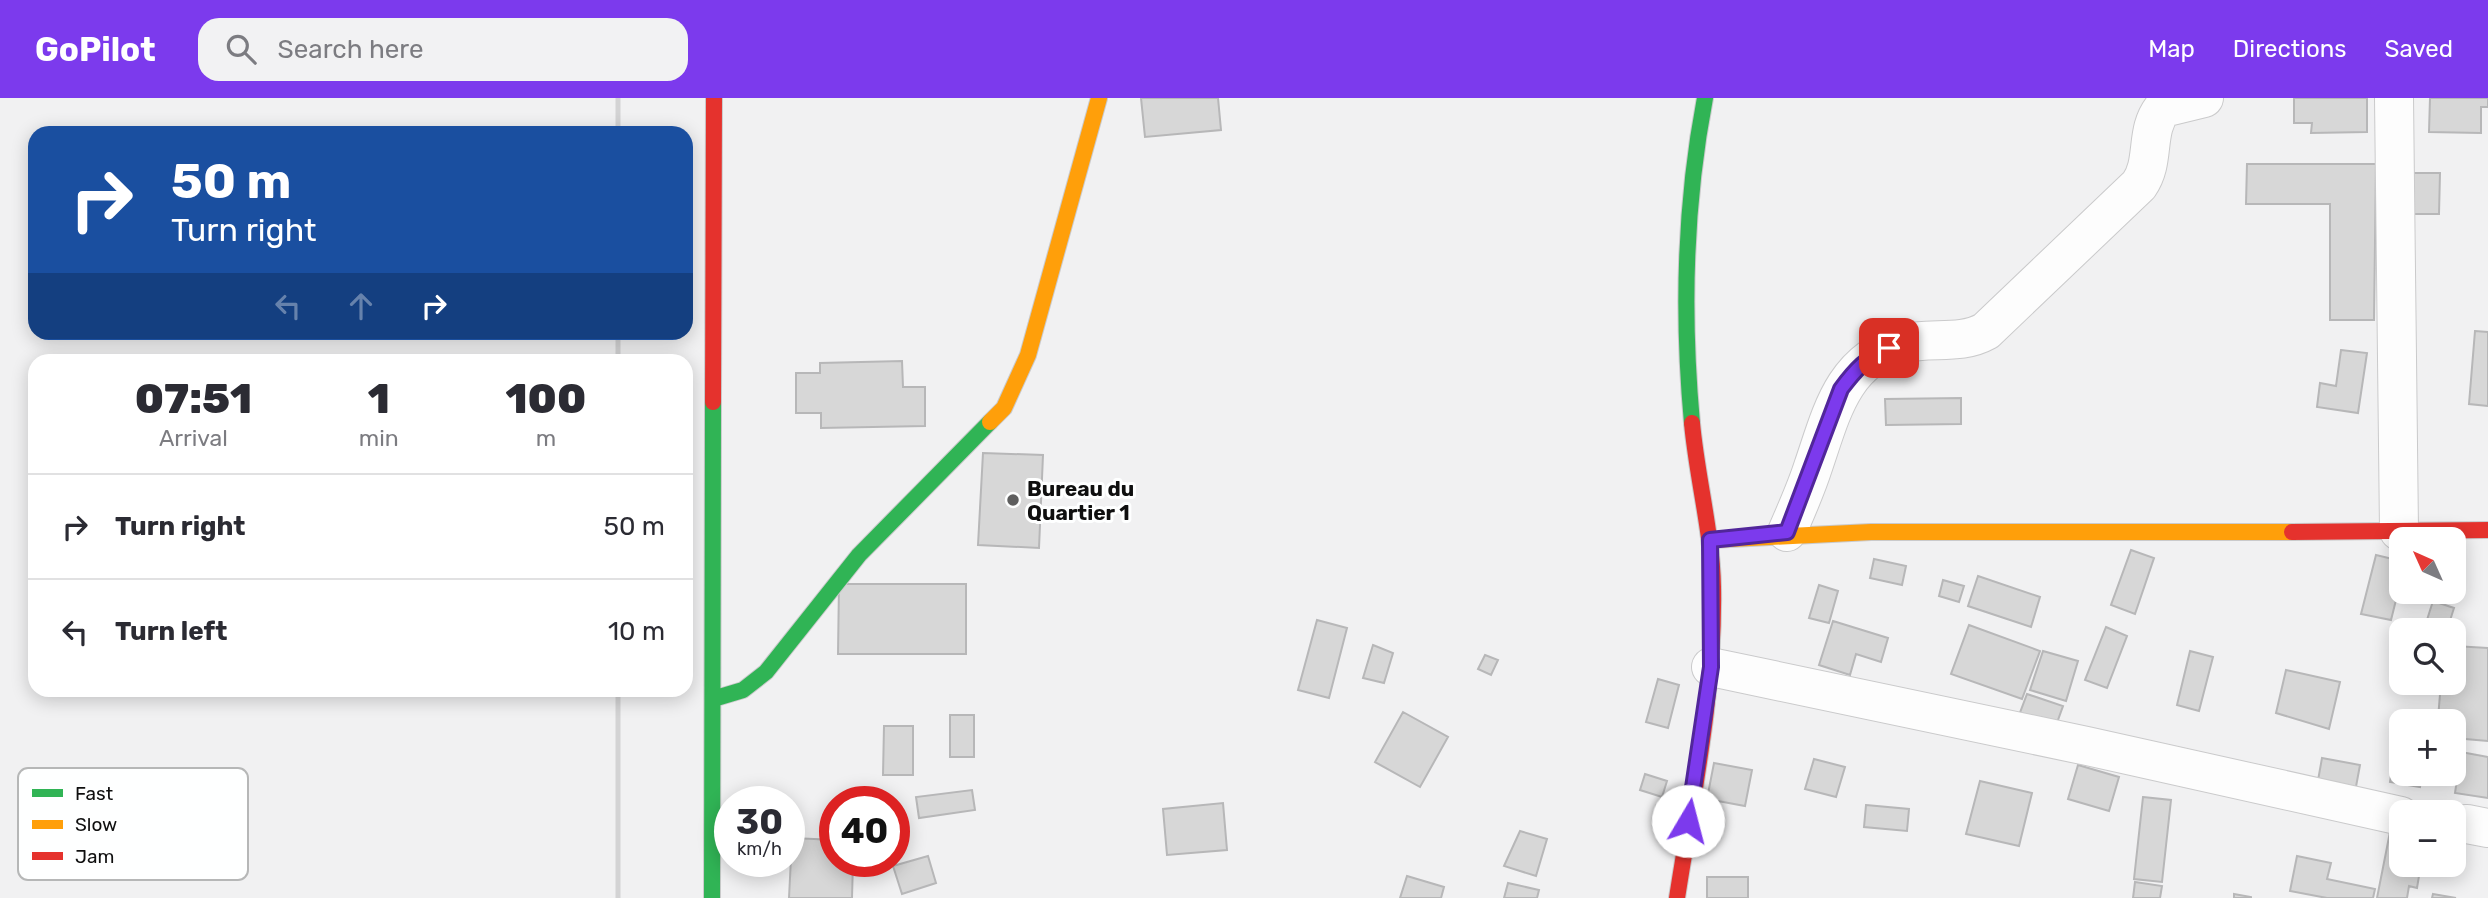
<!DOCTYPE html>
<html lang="en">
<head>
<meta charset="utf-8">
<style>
	body { margin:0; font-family:Rubik,sans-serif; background:#f2f2f3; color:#2b2b33; height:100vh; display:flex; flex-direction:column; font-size:26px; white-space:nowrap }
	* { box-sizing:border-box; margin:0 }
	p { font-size:23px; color:#7c7c81 }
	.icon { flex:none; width:38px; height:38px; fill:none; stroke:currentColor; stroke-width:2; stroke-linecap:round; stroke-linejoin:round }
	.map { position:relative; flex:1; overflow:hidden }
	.panel { position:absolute; left:28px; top:256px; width:665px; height:343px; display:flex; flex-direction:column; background:#fff; border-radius:21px; box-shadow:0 4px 18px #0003 }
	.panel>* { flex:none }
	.hud { position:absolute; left:28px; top:28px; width:665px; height:214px; border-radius:21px; box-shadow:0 4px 18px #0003; background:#1a4fa0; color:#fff; overflow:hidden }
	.needle { width:46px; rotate:315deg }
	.fabs { position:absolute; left:2389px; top:429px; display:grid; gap:14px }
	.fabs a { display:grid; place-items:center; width:77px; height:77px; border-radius:14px; background:#fff; box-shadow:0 4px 18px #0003; font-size:35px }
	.speed { position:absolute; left:714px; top:688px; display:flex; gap:14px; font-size:35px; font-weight:700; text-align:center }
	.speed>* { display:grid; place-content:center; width:91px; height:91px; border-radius:50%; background:#fff; box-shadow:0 4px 18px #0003; line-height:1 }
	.speed small { font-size:18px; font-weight:400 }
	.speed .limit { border:10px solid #d22; background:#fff; color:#111 }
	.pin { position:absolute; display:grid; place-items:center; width:60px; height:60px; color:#fff; margin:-30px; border-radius:14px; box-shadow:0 4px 10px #0006 }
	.me { position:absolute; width:77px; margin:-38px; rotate:8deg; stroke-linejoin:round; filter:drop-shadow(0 0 5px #0008) }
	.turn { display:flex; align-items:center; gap:24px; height:147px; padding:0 28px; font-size:32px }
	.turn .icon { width:91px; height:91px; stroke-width:2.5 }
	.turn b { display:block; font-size:49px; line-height:60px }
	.lanes { display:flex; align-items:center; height:66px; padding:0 28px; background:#0003; justify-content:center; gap:35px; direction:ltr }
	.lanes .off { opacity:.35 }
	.eta { display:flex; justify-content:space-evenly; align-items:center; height:119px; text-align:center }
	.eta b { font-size:42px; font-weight:800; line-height:49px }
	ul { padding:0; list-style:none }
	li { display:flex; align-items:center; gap:21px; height:105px; padding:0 28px; border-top:2px solid #e1e1e2 }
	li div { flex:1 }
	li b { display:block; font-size:26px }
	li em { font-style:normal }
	header { display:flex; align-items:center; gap:42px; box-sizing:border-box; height:98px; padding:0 35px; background:#7c3aed; color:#fff }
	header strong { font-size:33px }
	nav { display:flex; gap:38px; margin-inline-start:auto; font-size:24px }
	.search { width:490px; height:63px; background:#f2f2f3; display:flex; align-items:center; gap:18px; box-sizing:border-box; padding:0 24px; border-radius:21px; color:#7c7c81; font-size:26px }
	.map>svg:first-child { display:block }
</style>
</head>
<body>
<header>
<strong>GoPilot</strong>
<div class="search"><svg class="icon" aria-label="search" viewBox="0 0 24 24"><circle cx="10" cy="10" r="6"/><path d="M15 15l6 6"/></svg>Search here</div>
<nav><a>Map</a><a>Directions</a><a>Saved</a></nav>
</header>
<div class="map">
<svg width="2488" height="800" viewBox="0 0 2488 800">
	<rect width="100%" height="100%" fill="#f1f1f2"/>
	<!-- building -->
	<path fill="#d7d7d7" stroke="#b7b7b8" stroke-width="2" d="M1141,0H1218L1221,32L1145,39Z
		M2294,0H2367V34L2311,35L2312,25H2294Z
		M2430,0H2488V9H2481V35L2429,34Z
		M2247,66H2376L2374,222H2330V106H2246Z
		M2403,75H2440L2439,116H2402Z
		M2475,233L2488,234V308L2469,306Z
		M2341,252L2367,255L2358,315L2317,309L2320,285L2336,288Z
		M902,263L903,289H925V328L821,330V315H796V275H820V265Z
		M1961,300V326L1886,327L1885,301Z
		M983,355L1043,357L1039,450L978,447Z
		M2131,452L2154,460L2135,516L2111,507Z
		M2376,457L2401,463V482L2391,522L2361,516Z
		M1874,461L1906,468L1902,487L1870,480Z
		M1978,478L2040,499L2031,529L1968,508Z
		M1943,482L1964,488L1959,504L1939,498Z
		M839,486H966V556H838Z
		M1819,487L1838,493L1829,525L1809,520Z
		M2433,503L2454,510L2447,532L2426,525Z
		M1317,522L1347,530L1329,600L1298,592Z
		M1833,523L1888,540L1881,564L1856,556L1850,577L1819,567Z
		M1969,527L2040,553L2022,601L1951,576Z
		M2106,529L2127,538L2107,590L2085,582Z
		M1373,547L1393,555L1384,585L1363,580Z
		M2454,548L2488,550V643L2454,640V623L2438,621L2441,584H2454Z
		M2043,553L2078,563L2066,603L2030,592Z
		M2190,553L2213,559L2199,613L2177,607Z
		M1485,557L1498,562L1491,577L1478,571Z
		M2286,572L2340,584L2329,631L2276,615Z
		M1658,581L1679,587L1668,630L1646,624Z
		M2027,596L2063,608L2054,633L2018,620Z
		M1403,614L1448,639L1420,689L1375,664Z
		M950,617H974V659H950Z
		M884,628H913V677H883Z
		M2396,644L2401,645V676H2422L2420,689L2390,684Z
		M2461,654L2488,659V700L2455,695Z
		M2322,660L2360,667L2355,694L2317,688Z
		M1814,661L1845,669L1836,699L1805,691Z
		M1714,665L1752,672L1745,708L1707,701Z
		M2078,667L2119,679L2109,713L2068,701Z
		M1645,676L1667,683L1662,699L1640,692Z
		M1980,683L2032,695L2019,748L1966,736Z
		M972,692L975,712L919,720L916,699Z
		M2143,699L2171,702L2162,784L2134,781Z
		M1223,705L1227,752L1167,757L1163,711Z
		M1866,707L1909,711L1907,733L1864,729Z
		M1520,733L1547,741L1536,778L1504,768Z
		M2390,734L2401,736V766H2421L2417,790L2409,788L2407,800H2377Z
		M792,740L835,742V763H853L852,800H789Z
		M928,758L936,785L902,796L893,768Z
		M2297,758L2331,765L2327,781L2375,791L2373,800H2327L2290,793Z
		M1407,778L1444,789L1441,800H1400Z
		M1707,779H1748V800H1707Z
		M2135,784L2162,788L2160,800H2133Z
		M1508,785L1539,792L1537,800H1504Z
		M2234,796L2251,799V800H2234Z
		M2433,796L2456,800H2432Z"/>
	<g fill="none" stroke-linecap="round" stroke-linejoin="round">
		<defs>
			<path id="street" d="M2394,0L2399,433
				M1787,434C1796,413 1806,391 1813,369C1831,317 1842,262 1902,246C1931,238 1959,248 1986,233L2139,87C2156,63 2144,33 2163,10L2204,0
				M1711,569L2087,648L2401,718
				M2454,727L2467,726L2488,730"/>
			<path id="fast" d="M1692,325C1682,215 1684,109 1705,0
				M713,601L743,592L766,574L859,457L990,324
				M712,800L713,304"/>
			<path id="slow" d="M990,324L1004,310L1028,257L1099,0
				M1710,442L1871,434H2292"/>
			<path id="jam" d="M713,304L714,0
				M2292,434L2488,432
				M1677,800C1693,697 1715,594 1713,489C1712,434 1697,380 1692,325"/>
		</defs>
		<!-- street casing -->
		<use href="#street" stroke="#cacacb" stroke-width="40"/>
		<!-- fast casing -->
		<use href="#fast" stroke="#cacacb" stroke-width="18"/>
		<!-- slow casing -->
		<use href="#slow" stroke="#cacacb" stroke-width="18"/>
		<!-- jam casing -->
		<use href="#jam" stroke="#cacacb" stroke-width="18"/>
		<!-- street -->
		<use href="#street" stroke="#fdfdfd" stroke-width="38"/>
		<!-- fast -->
		<use href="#fast" stroke="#30b455" stroke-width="16"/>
		<!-- slow -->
		<use href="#slow" stroke="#ff9f0a" stroke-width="16"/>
		<!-- jam -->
		<use href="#jam" stroke="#e5322d" stroke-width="16"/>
		<!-- rail -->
		<path stroke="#d3d3d4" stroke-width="5" d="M618,35V0
			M618,262V234
			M618,800V592"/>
	</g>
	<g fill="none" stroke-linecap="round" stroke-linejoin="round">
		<defs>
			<path id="route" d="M1688,723L1711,569L1710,442L1787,434L1841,291C1855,272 1867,259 1889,250"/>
		</defs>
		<!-- route casing -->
		<use href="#route" stroke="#51269a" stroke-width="18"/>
		<!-- route -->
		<use href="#route" stroke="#7c3aed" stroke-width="12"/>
	</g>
	<!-- markers -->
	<circle fill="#5e5e5e" stroke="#feffff" stroke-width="2.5" cx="1013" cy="402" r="7"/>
	<g text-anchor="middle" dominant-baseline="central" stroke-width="6" stroke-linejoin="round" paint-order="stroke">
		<!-- poi labels -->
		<g font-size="21" font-weight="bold" fill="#0f0f0f" stroke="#feffff" text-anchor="start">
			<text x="1027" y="390">Bureau du<tspan x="1027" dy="24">Quartier 1</tspan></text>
		</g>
	</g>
	<!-- legend -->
	<rect x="18" y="670" width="230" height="112" rx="10" fill="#feffff" stroke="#b6b7b7" stroke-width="2"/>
	<rect x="32" y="691" width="31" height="8" fill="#30b455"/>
	<rect x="32" y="722" width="31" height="9" fill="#ff9f0a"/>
	<rect x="32" y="754" width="31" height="8" fill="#e5322d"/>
	<g font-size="19" fill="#0f0f0f">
		<text x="75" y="702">Fast</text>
		<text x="75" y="733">Slow</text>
		<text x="75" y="765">Jam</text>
	</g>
</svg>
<div class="fabs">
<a><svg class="needle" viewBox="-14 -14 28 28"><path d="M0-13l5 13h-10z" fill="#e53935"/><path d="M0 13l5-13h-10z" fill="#7c7c81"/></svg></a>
<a><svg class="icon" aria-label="search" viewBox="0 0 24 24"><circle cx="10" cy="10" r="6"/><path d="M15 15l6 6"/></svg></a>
<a>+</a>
<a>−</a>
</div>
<div class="speed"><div>30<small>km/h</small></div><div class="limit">40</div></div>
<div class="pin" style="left:1889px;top:250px;background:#d93025"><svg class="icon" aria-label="arrive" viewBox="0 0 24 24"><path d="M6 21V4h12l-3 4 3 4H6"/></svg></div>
<svg class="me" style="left:1688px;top:723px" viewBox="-20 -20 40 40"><circle r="19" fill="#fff"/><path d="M0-13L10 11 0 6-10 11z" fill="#7c3aed"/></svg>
<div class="hud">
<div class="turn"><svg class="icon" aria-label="right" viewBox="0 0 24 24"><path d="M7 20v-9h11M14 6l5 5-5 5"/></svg><div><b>50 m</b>Turn right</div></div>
<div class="lanes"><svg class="icon off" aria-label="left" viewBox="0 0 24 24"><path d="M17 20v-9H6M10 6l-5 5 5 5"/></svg><svg class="icon off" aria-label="ahead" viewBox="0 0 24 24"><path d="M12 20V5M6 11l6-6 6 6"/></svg><svg class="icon" aria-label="right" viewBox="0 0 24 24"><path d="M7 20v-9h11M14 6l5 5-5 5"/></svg></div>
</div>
<section class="panel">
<div class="eta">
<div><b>07:51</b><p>Arrival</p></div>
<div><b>1</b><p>min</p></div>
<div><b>100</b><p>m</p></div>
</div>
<ul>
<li><svg class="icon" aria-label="right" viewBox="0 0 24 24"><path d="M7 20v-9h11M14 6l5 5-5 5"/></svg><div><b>Turn right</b></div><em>50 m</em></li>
<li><svg class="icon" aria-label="left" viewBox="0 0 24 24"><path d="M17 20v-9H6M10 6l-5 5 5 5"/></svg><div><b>Turn left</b></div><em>10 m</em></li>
</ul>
</section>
</div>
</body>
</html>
